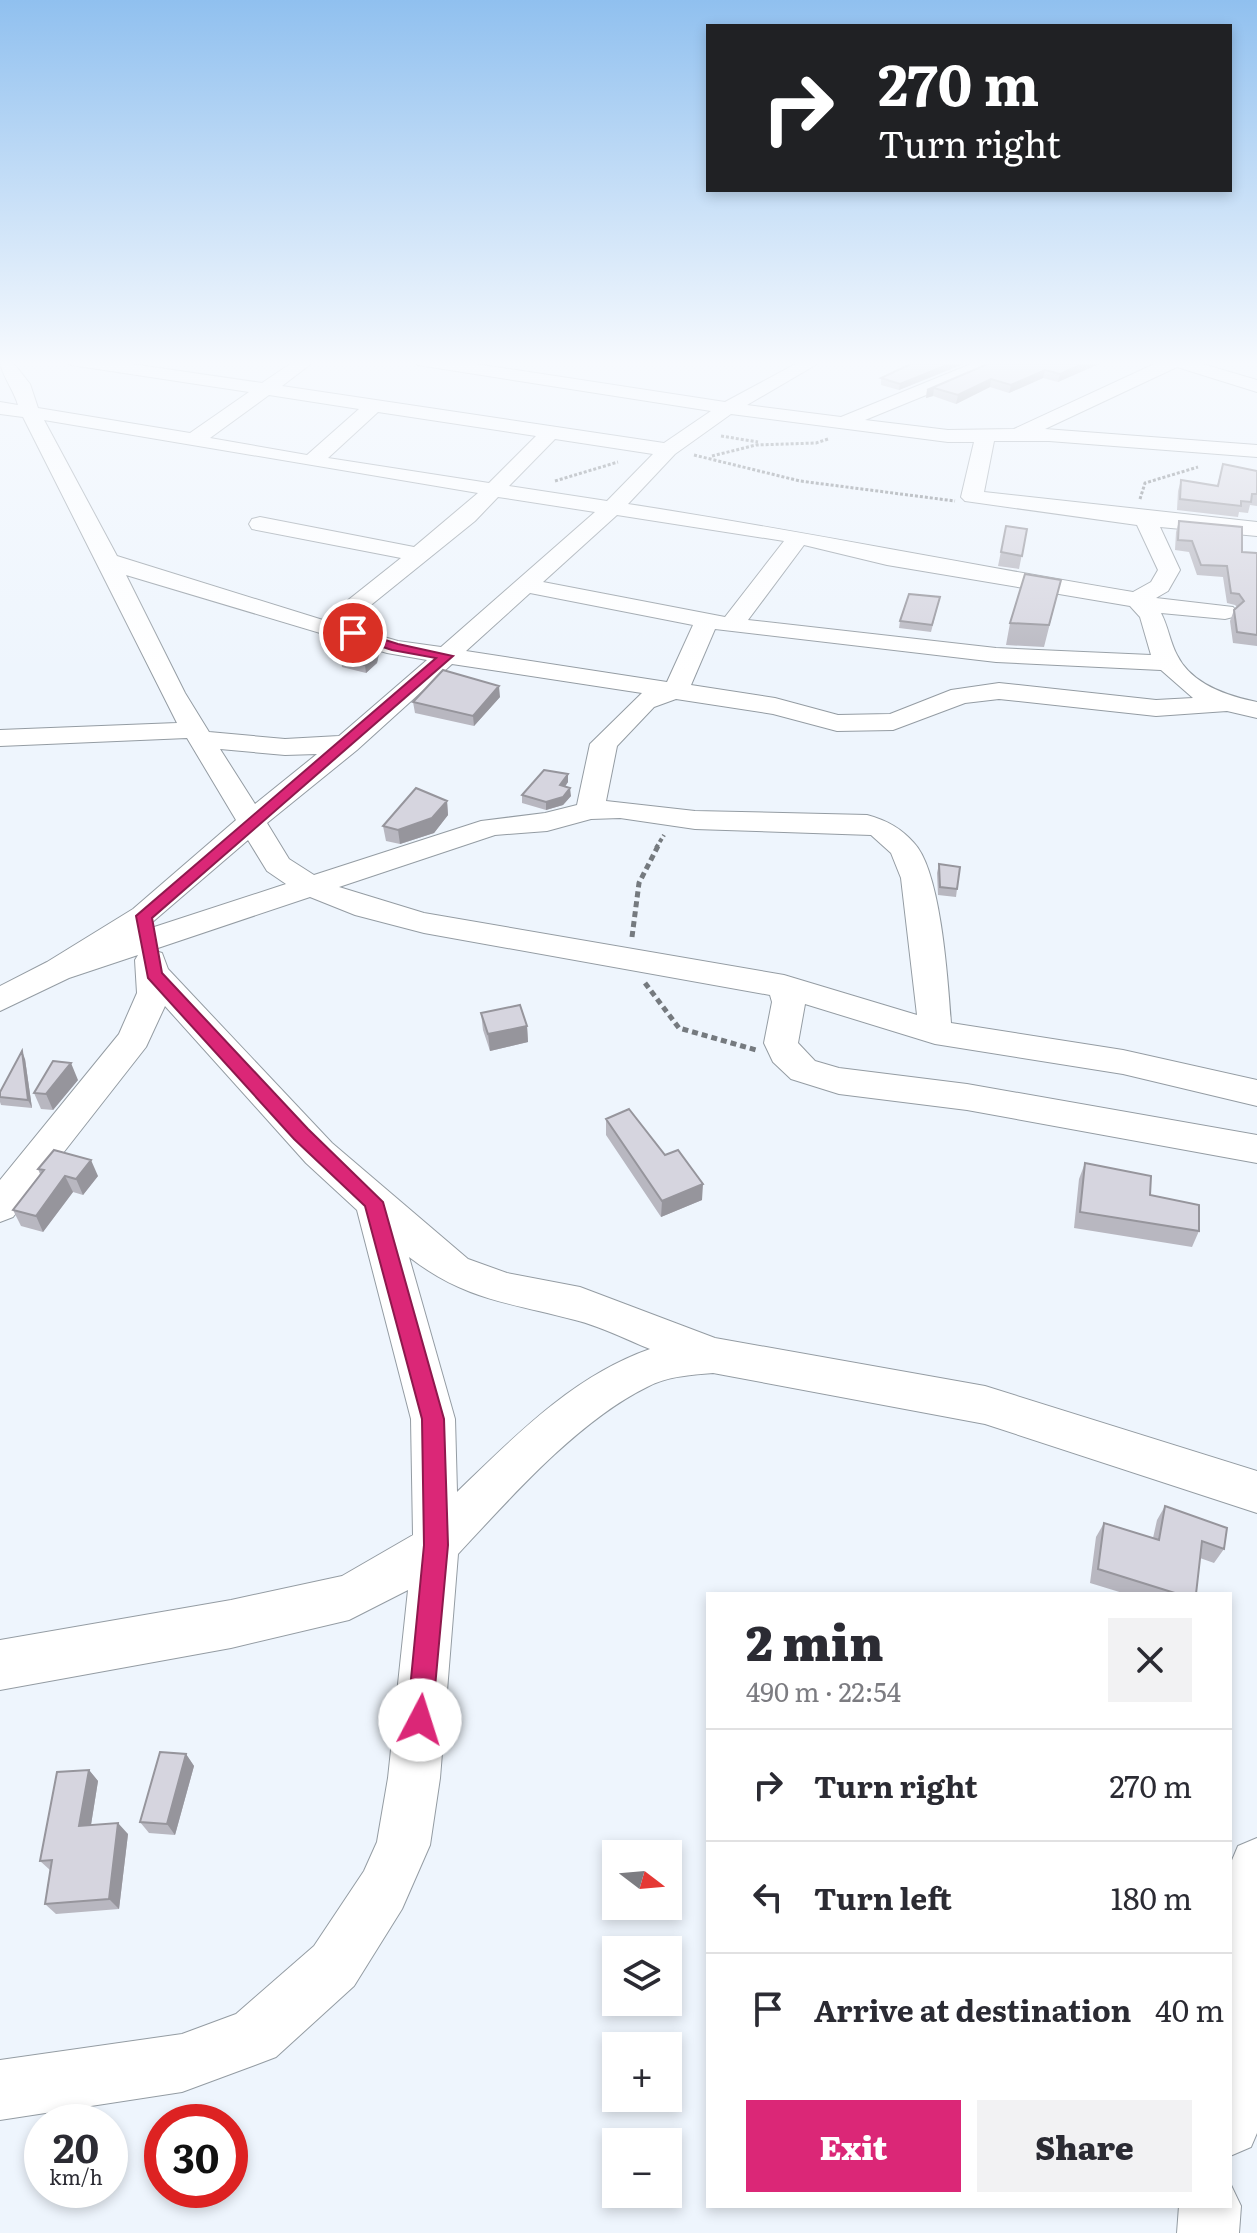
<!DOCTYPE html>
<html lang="en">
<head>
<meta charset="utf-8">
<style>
	body { margin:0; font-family:Literata,serif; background:#f2f2f3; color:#2b2b33; height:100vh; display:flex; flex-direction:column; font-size:30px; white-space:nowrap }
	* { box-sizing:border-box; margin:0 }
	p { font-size:26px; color:#7c7c81 }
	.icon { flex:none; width:44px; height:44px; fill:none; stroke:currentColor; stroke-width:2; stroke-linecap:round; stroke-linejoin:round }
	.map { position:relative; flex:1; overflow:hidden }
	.sheet { position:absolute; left:706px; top:1592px; width:526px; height:616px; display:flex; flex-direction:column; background:#fff; border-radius:0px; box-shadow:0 4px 12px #0003 }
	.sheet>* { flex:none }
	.hud { position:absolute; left:706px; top:24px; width:526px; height:168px; border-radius:0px; box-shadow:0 4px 12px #0003; background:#202124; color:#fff; overflow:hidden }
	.needle { width:52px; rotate:106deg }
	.tools { position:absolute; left:602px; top:1840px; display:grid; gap:16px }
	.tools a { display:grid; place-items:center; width:80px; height:80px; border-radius:0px; background:#fff; box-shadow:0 4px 12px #0003; font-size:40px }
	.speed { position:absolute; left:24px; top:2104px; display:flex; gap:16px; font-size:40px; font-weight:700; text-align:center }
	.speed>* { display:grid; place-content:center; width:104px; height:104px; border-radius:50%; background:#fff; box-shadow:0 4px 12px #0003; line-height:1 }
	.speed small { font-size:20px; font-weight:400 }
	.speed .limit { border:12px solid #d22; background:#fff; color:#111 }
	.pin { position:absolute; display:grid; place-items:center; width:68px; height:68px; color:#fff; margin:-34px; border:4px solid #fff; border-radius:50%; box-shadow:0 2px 8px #0007 }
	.me { position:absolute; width:88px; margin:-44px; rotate:5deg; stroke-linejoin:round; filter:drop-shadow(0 0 6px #0008) }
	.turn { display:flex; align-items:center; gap:28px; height:168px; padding:0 40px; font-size:36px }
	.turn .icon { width:104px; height:104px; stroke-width:2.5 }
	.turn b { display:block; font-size:56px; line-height:68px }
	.round { display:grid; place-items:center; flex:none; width:84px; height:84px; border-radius:0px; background:#f2f2f3 }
	.summary { display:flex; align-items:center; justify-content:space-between; height:136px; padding:0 40px }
	h1 { font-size:48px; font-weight:800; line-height:60px }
	.primary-button { display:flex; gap:16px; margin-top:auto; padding:16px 40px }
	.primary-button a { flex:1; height:92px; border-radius:0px; background:#db2777; color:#fff; font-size:32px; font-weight:800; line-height:92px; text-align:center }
	.primary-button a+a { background:#f2f2f3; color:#2b2b33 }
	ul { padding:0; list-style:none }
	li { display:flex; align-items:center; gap:24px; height:112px; padding:0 40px; border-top:2px solid #e1e1e2 }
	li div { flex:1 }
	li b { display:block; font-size:30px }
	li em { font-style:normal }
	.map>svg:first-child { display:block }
</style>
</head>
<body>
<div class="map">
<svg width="1257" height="2233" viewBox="0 0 1257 2233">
	<rect width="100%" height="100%" fill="#eef5fd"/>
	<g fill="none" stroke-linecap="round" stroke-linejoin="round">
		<defs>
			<path id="minor" d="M0,360H11L30,384L38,408L190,433L249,392L71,365L62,360H104L262,383L296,360H316L282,386L664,443L711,411L418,365L409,360H450L725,402L803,360H824L747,405L841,417L981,360H1005L1002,364L865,420L948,430L1014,429L1163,360H1189L1257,380V392L1177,367L1045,429L1257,445V457L1049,441H994L984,492L1257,522V536L1160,527L1180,570L1168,591L1156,598L1233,607L1237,612L1233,617L1225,619L1161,613C1168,626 1170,642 1177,655C1191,684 1227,696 1257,702V718L1227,711L1156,716L999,699L965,703L893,730L837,731L773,714L676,699L654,707L617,746L606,801L695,811L867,815C886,820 901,828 914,843C941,871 948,982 951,1023L1123,1050L1257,1080V1106L1123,1074L935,1044L805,1004L798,1043L815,1061L839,1068L967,1084L1257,1135V1163L967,1110L839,1094L791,1079L773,1062L764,1043L772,1002L770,995L424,933L355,915L310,897L152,950L162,953L168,969L332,1143L468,1259L507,1273L580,1287L715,1338L985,1386L1257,1471V1513L985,1424L713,1373C690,1375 668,1376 647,1387C578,1421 511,1497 458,1554L440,1778L430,1845L402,1909L354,1986L276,2057L255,2065L182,2092L0,2120V2060L182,2034L236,2014L314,1946L364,1871L377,1842L388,1778L408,1590L349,1620L231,1648L0,1690V1640L231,1600L342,1576L413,1535L411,1419L357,1210L306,1163L165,1006L146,1047L13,1217L0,1222V1180L119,1034L137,993L135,960L138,955L69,978L0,1011V986L47,962L133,909L236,820L187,738L0,746V730L177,723L23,417L0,414V402L18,405C14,390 0,373 0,360ZM269,395L359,409L307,455L210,438ZM378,412L536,436L489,483L328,458ZM731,414L948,442H974L961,497L965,501L1137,525L1158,570L1151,582L1133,592C964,564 797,530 628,504L675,454ZM44,420L478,493L414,547L260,517L252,519L249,524L252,529L401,558L323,620L117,556ZM555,439L653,454L607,501L509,486ZM498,497L595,512L441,647L398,641L345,626L475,521ZM617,515L784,541L725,617L543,582ZM804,545L887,565L1130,606L1140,617L1151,655L996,648L748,620ZM126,575L387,653L427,660L339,736L285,739L209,732L185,693ZM530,593L693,625L667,682L466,651ZM715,629L996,662L1161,670L1193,698L1156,700L999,683L951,690L890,714L838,715L775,698L691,685ZM452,664L642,693L590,744L577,805L545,813L481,821L314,875L289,859L267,823L357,750ZM220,749L285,755L317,754L255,804ZM620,818L695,829L871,835L891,853L901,878L917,1015L784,975L424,913L339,887L495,835L547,831L591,819ZM248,840L267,871L286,884L142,931ZM409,1257C466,1301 509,1302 575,1320C600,1326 625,1339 650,1349C573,1376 515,1436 457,1492L455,1419Z
				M1257,1838V2133L1251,2147L1230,2156V1865L1238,1846Z
				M1230,2183L1241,2206L1239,2233H1177L1179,2206H1230Z"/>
		</defs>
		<!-- minor casing -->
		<use href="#minor" stroke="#949ca3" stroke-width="2"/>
		<!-- path-far2 -->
		<path stroke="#757a7f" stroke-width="3" stroke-dasharray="3 2" stroke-linecap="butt" d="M721,436L758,442
			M694,455L800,481L955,501
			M712,456L756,445L816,443L828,439
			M555,481L618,462
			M1140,499L1145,483L1198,467"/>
		<!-- path-far1 -->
		<path stroke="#757a7f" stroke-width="4" stroke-dasharray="4 3" stroke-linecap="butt" d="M656,848L664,835"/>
		<!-- path -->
		<path stroke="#757a7f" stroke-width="5" stroke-dasharray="6 4" stroke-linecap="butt" d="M632,937L639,883L658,846
			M645,983L679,1028L756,1050"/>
		<!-- minor -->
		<use href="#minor" fill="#fff" fill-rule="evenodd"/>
	</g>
	<!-- wall -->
	<path fill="#b8b7c0" d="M997,360H1108L1058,382L1043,378L1009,393L990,387L956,404L933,396L926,398L927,390Z
		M972,361L899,390L881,385V378Z
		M1223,464L1257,471V506L1250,505L1248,513L1239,512L1238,517L1177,510L1178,491L1181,480L1217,486Z
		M1179,521L1242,552L1257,553V646L1233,643L1230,621L1234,610L1237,607L1235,605L1227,603L1223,577L1197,575L1189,552L1175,550L1176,532Z
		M1006,526L1027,529L1019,569L998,566Z
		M1061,580L1044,647L1006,645L1010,623Z
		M940,597L931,632L899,628L900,621Z
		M379,654L377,663L366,673L342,667L341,659Z
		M500,697L474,726L415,713L413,702Z
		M568,774V782L565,787L571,796L563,805L546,810L522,803V795Z
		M447,801L448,815L434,833L400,844L386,841L383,826Z
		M939,864L957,889L956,897L938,895L937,873Z
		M481,1013L527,1026L528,1042L490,1051L483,1030Z
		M25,1059L32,1108L1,1105L0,1102V1092Z
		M78,1080L53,1110L41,1109L34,1093Z
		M606,1119L702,1200L661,1217L606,1135Z
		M1085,1163L1199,1231L1192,1247L1074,1228L1079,1179Z
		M38,1169L98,1176L83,1195L73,1192L43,1232L21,1226L13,1210L40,1174Z
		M1165,1506L1224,1549L1214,1563L1200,1558L1196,1594H1126L1090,1583L1096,1537L1104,1523L1153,1538L1157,1520Z
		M186,1754L194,1766L175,1835L149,1833L140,1822Z
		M89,1770L98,1781L91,1825L128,1834L119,1909L56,1914L45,1904L50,1870L40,1861Z"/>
	<!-- shaded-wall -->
	<path fill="#96959c" d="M960,360H972L899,390L900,384Z
		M1092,360H1108L1058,382L1060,374Z
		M1045,370L1043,378L1009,393L1011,385Z
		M991,379L990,387L956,404L958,395Z
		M934,388L933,396L926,398L927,390Z
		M378,646L379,654L377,663L366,673L365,665Z
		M499,686L500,697L474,726L473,716Z
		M568,774V782L560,793V785Z
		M570,788L571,796L563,805L546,810V802Z
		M447,801L448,815L434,833L400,844L398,830Z
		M527,1026L528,1042L490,1051L488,1034Z
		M22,1051L25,1059L32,1108L28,1100Z
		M71,1063L78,1080L53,1110L46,1094Z
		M91,1160L98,1176L83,1195L76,1179Z
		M65,1176L73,1192L43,1232L36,1216Z
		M703,1184L702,1200L661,1217L662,1201Z
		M186,1754L194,1766L175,1835L167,1824Z
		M89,1770L98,1781L89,1837L79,1826Z
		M118,1823L128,1834L119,1909L109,1899Z"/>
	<!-- building -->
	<path fill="#d6d5df" stroke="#96959c" stroke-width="2" d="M919,360H960L900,384L881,378Z
		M997,360H1092L1060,374L1045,370L1011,385L991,379L958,395L934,388L927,390Z
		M1223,464L1257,471V494H1252L1251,502L1241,501V506L1180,499L1181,480L1218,486Z
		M1179,521L1242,527V552L1257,553V635L1237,632L1234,610L1244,601L1239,594L1231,593L1227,566L1201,565L1192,541L1178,540Z
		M1006,526L1027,529L1022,556L1001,552Z
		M1025,574L1061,580L1049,625L1010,623Z
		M909,594L940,597L932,625L900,621Z
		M362,642L378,646L376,655L365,665L341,659Z
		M443,670L499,686L473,716L413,702Z
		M544,770L568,774L560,785L570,788L563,797L546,802L522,795Z
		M416,788L447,801L432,818L398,830L383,826Z
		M939,864L960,867L957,889L940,887Z
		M520,1005L527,1026L488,1034L481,1013Z
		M22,1051L28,1100L0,1097V1092Z
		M53,1061L71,1063L46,1094L34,1093Z
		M629,1109L665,1155L678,1150L703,1184L662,1201L606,1119Z
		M54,1150L91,1160L76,1179L65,1176L36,1216L13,1210L44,1170L38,1169Z
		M1085,1163L1151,1176L1150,1195L1199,1205V1231L1080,1212Z
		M1165,1506L1227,1528L1224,1549L1202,1541L1196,1594H1178L1098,1569L1104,1523L1159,1540Z
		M160,1752L186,1754L167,1824L140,1822Z
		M89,1770L79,1826L118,1823L109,1899L45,1904L52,1860L40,1861L57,1772Z"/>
	<!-- sky -->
	<linearGradient id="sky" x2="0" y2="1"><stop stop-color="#90c0ef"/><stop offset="0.54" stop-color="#f7fafe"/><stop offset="1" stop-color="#f7fafe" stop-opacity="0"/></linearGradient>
	<rect width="1257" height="672" fill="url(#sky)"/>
	<!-- route -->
	<path fill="#db2777" stroke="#8e194d" stroke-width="2" d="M353,630L398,644L453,656L152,918L162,973L308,1129L383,1202L444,1419L448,1545L432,1720L429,1729L420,1733L411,1729L407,1720L424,1545L422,1419L365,1206L294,1139L148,978L136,916L436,658L392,650L349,636L347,633Z"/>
</svg>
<div class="tools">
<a><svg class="needle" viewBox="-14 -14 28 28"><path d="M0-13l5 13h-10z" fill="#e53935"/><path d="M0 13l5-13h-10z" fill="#7c7c81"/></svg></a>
<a><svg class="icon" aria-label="layers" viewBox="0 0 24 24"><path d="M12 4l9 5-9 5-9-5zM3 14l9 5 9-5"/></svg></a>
<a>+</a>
<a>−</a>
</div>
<div class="speed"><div>20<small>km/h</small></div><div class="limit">30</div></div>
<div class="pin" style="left:353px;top:633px;background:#d93025"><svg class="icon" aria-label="arrive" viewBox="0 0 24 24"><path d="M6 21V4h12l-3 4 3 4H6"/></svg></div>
<svg class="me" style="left:420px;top:1720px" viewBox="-20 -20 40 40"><circle r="19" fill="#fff"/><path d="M0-13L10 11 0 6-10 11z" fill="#db2777"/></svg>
<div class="hud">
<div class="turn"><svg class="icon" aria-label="right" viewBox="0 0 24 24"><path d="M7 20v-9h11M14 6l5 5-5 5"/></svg><div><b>270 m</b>Turn right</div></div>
</div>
<section class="sheet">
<div class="summary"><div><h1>2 min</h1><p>490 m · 22:54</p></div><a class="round"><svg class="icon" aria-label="close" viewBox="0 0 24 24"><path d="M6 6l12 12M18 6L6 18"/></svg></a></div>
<ul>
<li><svg class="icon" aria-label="right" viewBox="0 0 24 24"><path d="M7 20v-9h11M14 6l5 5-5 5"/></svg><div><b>Turn right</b></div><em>270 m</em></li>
<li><svg class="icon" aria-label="left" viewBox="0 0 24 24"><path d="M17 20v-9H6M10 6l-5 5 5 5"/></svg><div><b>Turn left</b></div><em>180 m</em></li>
<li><svg class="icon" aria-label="arrive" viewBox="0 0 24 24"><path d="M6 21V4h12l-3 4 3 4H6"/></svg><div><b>Arrive at destination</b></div><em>40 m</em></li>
</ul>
<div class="primary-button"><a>Exit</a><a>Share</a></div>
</section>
</div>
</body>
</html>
